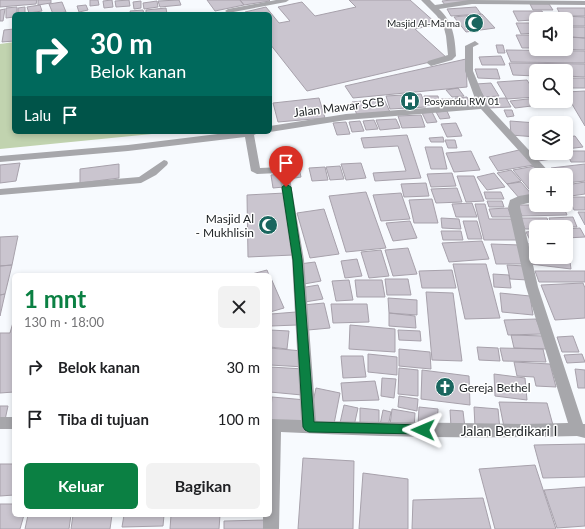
<!DOCTYPE html>
<html lang="id">
<head>
<meta charset="utf-8">
<style>
	body { margin:0; font-family:Lato,sans-serif; background:#f2f2f2; color:#202124; height:100vh; display:flex; flex-direction:column; font-size:15px; white-space:nowrap }
	* { box-sizing:border-box; margin:0 }
	p { font-size:13px; color:#757577 }
	.icon { flex:none; width:22px; height:22px; fill:none; stroke:currentColor; stroke-width:2; stroke-linecap:round; stroke-linejoin:round }
	.map { position:relative; flex:1; overflow:hidden }
	.panel { position:absolute; left:12px; top:273px; width:260px; height:244px; display:flex; flex-direction:column; background:#fff; border-radius:6px; box-shadow:0 2px 6px #0003 }
	.panel>* { flex:none }
	.guide { position:absolute; left:12px; top:12px; width:260px; height:122px; border-radius:6px; box-shadow:0 2px 6px #0003; background:#00695c; color:#fff; overflow:hidden }
	.buttons { position:absolute; left:529px; top:12px; display:grid; gap:8px }
	.buttons a { display:grid; place-items:center; width:44px; height:44px; border-radius:6px; background:#fff; box-shadow:0 2px 6px #0003; font-size:20px }
	.pin { position:absolute; display:grid; place-items:center; width:34px; height:34px; color:#fff; margin:-41px -17px; border-radius:50% 50% 50% 0; rotate:-45deg; box-shadow:0 0 4px #0007 }
	.pin .icon { rotate:45deg }
	.me { position:absolute; width:44px; margin:-22px; rotate:271deg; stroke-linejoin:round; filter:drop-shadow(0 0 3px #0008) }
	.turn { display:flex; align-items:center; gap:14px; height:84px; padding:0 12px; font-size:18px }
	.turn .icon { width:52px; height:52px; stroke-width:2.5 }
	.turn b { display:block; font-size:28px; line-height:34px }
	.then { display:flex; align-items:center; height:38px; padding:0 12px; background:#0003; gap:8px; font-size:15px }
	.round { display:grid; place-items:center; flex:none; width:42px; height:42px; border-radius:6px; background:#f2f2f2 }
	.headline { display:flex; align-items:center; justify-content:space-between; height:68px; padding:0 12px }
	h1 { font-size:24px; font-weight:700; line-height:30px; color:#0b8043 }
	.cta { display:flex; gap:8px; margin-top:auto; padding:8px 12px }
	.cta a { flex:1; height:46px; border-radius:6px; background:#0b8043; color:#fff; font-size:16px; font-weight:700; line-height:46px; text-align:center }
	.cta a+a { background:#f2f2f2; color:#202124 }
	ul { padding:0; list-style:none }
	li { display:flex; align-items:center; gap:12px; height:52px; padding:0 12px }
	li div { flex:1 }
	li b { display:block; font-size:15px }
	li em { font-style:normal }
	.map>svg:first-child { display:block }
</style>
</head>
<body>
<div class="map">
<svg width="585" height="529" viewBox="0 0 585 529">
	<rect width="100%" height="100%" fill="#f7fafe"/>
	<!-- green -->
	<path fill="#c1d3af" d="M14,42V132H172L0,149V44Z"/>
	<!-- building -->
	<path fill="#cac5cf" stroke="#a7a1ab" d="M0,0H37L36,4L0,7Z
		M38,0H51V3L38,5Z
		M90,0H98L99,5L90,6Z
		M112,0L113,7L104,8L103,1Z
		M129,0L130,6L116,7L115,1Z
		M179,0L181,5L160,7L158,1Z
		M207,0H240L244,5L215,11Z
		M240,0H269L270,1L244,5Z
		M349,0H410L437,24L415,29L447,58L307,91L270,44V14H247L245,12L266,7L279,23L290,21L278,7L302,2L315,16L356,7Z
		M452,0H474L475,1L445,5L442,1Z
		M141,1V8L134,9L133,2Z
		M157,1L158,7L144,9L143,3Z
		M62,2L66,12L53,14L49,4Z
		M530,4H549L553,10H533Z
		M40,5L42,11L29,13L27,7Z
		M86,5L88,10L79,12L77,6Z
		M17,7V14H14V17L6,18V8Z
		M25,7V14H18V8Z
		M476,7L481,14L451,16L447,9Z
		M166,8L167,14H146V10Z
		M557,8H585V16H561Z
		M5,9L3,21H0V10Z
		M143,10L144,14H131L130,11Z
		M513,11H542L546,19L518,21Z
		M482,14L495,28L466,32L454,17Z
		M562,16L585,17V26H566V19H563Z
		M516,23H536V33L521,34Z
		M567,27H585V38L572,37Z
		M14,29V41L2,42L4,30Z
		M516,35H536V48H522Z
		M566,37L585,38V50L558,49H566Z
		M496,45H503L505,53H498Z
		M506,50L585,51V63L511,62Z
		M501,56L505,65H482L479,57Z
		M466,59L467,87L353,98L345,86Z
		M509,63L585,64V77L566,76V71H536V76L513,75Z
		M475,69H497L500,79L478,78Z
		M566,78H585V88H567Z
		M527,80L536,94V97L507,99L497,82Z
		M491,83L499,96L484,97L476,84Z
		M458,88L464,96L452,97L446,90Z
		M585,91V126L566,94V92Z
		M421,94L426,107L390,109L386,96Z
		M424,96H438L440,106L427,105Z
		M467,97L471,106H459L455,98Z
		M319,98L325,118L278,122L273,103Z
		M506,98L511,107L487,108L483,99Z
		M536,98L540,105L515,108L510,101Z
		M384,99L390,112L357,115L352,102Z
		M441,99H453L456,106H444Z
		M548,101H562L564,105L550,106Z
		M504,110H512L514,116L507,117Z
		M447,111L450,118L440,119L436,112Z
		M432,112L437,122L427,123L422,113Z
		M421,115L425,127L402,128L398,116Z
		M396,119L400,128L380,130L376,120Z
		M374,120L378,129L366,130L363,121Z
		M360,121L364,131L352,132L349,122Z
		M510,121L536,123V137L511,135Z
		M346,122L350,134L337,135L333,123Z
		M456,123L462,136L447,137L441,124Z
		M407,135L421,178L375,181L373,173L406,171L398,146L364,148L361,138Z
		M575,136L583,147L566,149V137Z
		M443,137L444,142H431L429,138Z
		M445,140H455L457,148H448Z
		M425,147H442L447,169H431Z
		M536,148V153H563L566,157L538,161L529,149Z
		M519,150L534,165L498,171L489,157Z
		M471,151L480,170L454,172L446,153Z
		M566,151H585V162H571Z
		M297,156L299,166L281,167L279,158Z
		M20,163L16,181L0,183V165Z
		M361,163L366,178L346,180L341,164Z
		M119,164V178L80,183V169Z
		M585,164V181L566,183V175H556L551,168Z
		M340,166L344,179L330,180L326,167Z
		M535,166L543,175H536V195H534L513,170Z
		M325,167L328,180L312,181L309,168Z
		M299,168L301,177L289,179L287,170Z
		M511,170L521,181L507,184L497,173Z
		M452,173L456,186L431,187L427,174Z
		M494,173L505,187L487,190L477,177Z
		M281,174L284,187L273,188L271,175Z
		M457,176H474L484,201L466,202Z
		M521,182L533,196L520,199L507,184Z
		M585,182V194L571,196L566,189V185Z
		M426,183L429,196L404,197L401,184Z
		M457,188L462,202L436,203L431,189Z
		M366,192L386,248L346,252L329,196Z
		M484,192H501L504,199H486Z
		M285,193L293,255L248,257L247,195Z
		M401,193L410,219L381,221L373,195Z
		M568,197H585V210H574Z
		M432,199L438,223H414L409,200Z
		M487,201H502L504,207H489Z
		M472,203L477,217H456L452,204Z
		M475,204H485L489,219H512L519,240H484Z
		M517,205H563L567,215L522,216Z
		M508,208L511,217H492L489,209Z
		M324,209L339,254L310,258L297,213Z
		M578,212H585V225Z
		M573,217L577,227H553L549,218Z
		M441,218L459,219L461,229L442,228Z
		M521,218H547L550,227H536V229H525Z
		M410,221L417,238L393,241L386,223Z
		M463,221H477L482,239H468Z
		M580,228L585,237L566,238V229Z
		M441,231H461L463,240H443Z
		M536,231V240H530L526,232Z
		M18,236L12,265L0,266V237Z
		M482,241L489,259L449,262L442,243Z
		M529,243H536V257H566V247H568L571,269L530,264Z
		M491,244L520,245L525,264H496Z
		M408,248L417,274L393,276L385,250Z
		M381,250L389,276L369,278L361,252Z
		M357,259L362,276L345,278L341,261Z
		M315,262L321,281L304,284L299,264Z
		M453,264H486L500,318L465,319Z
		M12,265L5,294L0,295V266Z
		M507,265L525,266L528,280L510,279Z
		M267,270L269,275H248Z
		M452,270L456,288H422L419,271Z
		M535,271H585V282H539Z
		M493,274L509,275L511,288L494,287Z
		M270,276L284,308L270,312Z
		M385,279H408L411,295H387Z
		M349,280L353,300L336,301L332,281Z
		M355,280H382L385,297H357Z
		M583,283L585,288V318L555,320L541,285Z
		M318,285L323,299L305,302L300,288Z
		M426,292L453,293L462,361L432,360Z
		M500,293L530,296L533,315L502,312Z
		M5,294L0,316V295Z
		M388,298L417,300V315L389,313Z
		M324,303L330,328L308,330L303,305Z
		M331,304H367L369,322L333,323Z
		M296,312L297,325L271,326V314Z
		M389,313L415,316L416,328L389,326Z
		M14,319V392L0,393V333H10Z
		M536,319L542,334L508,335L504,320Z
		M350,325L395,329V352L349,349Z
		M270,330L289,331L287,349L270,347Z
		M398,330L420,331L421,341L399,340Z
		M511,335L544,336L548,349L514,348Z
		M573,336L579,352H562L557,337Z
		M477,347L498,348L500,361L479,360Z
		M270,348L302,351L304,367L270,365Z
		M500,348L543,349L546,362L503,361Z
		M399,349L430,352L431,369L399,366Z
		M368,354L397,357V375L368,372Z
		M582,354L585,362L567,363L564,355Z
		M341,356H363L366,377L343,378Z
		M514,362L550,364L556,387L536,386L534,377L517,376Z
		M270,367L304,369L302,395L270,392Z
		M399,368L418,370V396L398,394Z
		M575,369L585,370V388H578Z
		M422,370L469,376L470,405L421,399Z
		M494,374L525,378L527,400L495,396Z
		M382,378L396,379L394,398L381,396Z
		M375,381L379,400L343,401L341,383Z
		M316,388L340,393L334,424L309,420Z
		M399,396L418,399L417,411L398,407Z
		M272,397L306,400L304,424L270,420Z
		M499,402L547,403L554,429L504,427Z
		M344,405L358,408L354,426L340,423Z
		M0,406H8L5,420H0Z
		M419,407L438,409L437,429L418,426Z
		M474,407L498,409L500,430L475,427Z
		M360,408L379,410V427L360,426Z
		M392,409L415,413L414,429L390,425Z
		M383,410L391,412L388,427L380,425Z
		M450,410L463,411L465,428L451,427Z
		M585,444V477L543,478L534,445Z
		M303,458L354,461L353,529H298Z
		M0,464H14V495L0,496Z
		M535,465L556,529H495L479,469Z
		M363,473L408,479V529H359Z
		M585,487V526L557,528L544,490Z
		M483,498L491,529H412L413,500Z
		M0,504H14V515H24L20,529H0Z
		M28,515H71L69,529H25Z
		M73,515H112L110,529H71Z
		M124,515H164L163,526L122,527Z
		M171,515H220L219,529H170Z
		M266,520V529H224V521Z"/>
	<g fill="none" stroke-linecap="round" stroke-linejoin="round">
		<!-- lane -->
		<path fill="#a7a7ab" fill-rule="evenodd" d="M276,0H289L286,2L228,13L225,11L228,9Z
			M164,160L167,161L168,163L167,165L156,175L141,183L0,195V189L139,177Z"/>
		<!-- street -->
		<path fill="#a7a7ab" fill-rule="evenodd" d="M421,0H430L435,5L469,0L585,1V5L472,4L439,9C453,22 455,37 456,56L452,60L431,66L427,63L428,61L448,55L446,36L443,24L436,15Z
			M475,41L479,44L473,47V71L487,105L552,175H541L481,109L346,120L270,132V126L346,114L477,104L465,71V46Z
			M234,132H260L254,135L260,168L281,167L289,172L304,260L316,421L523,424L568,423L526,287L508,207L510,200L519,196L536,193V201L520,205V207L538,287L583,424H585V438L577,436C479,439 379,437 281,432L279,529H263V515H270V419L301,420L292,260L279,173L257,174L251,171L245,137L128,151L0,162V156L128,145Z
			M0,417H14V429H0Z"/>
	</g>
	<!-- route -->
	<path fill="#0b8043" stroke="#07532c" d="M286,184L291,187L302,260L314,422L423,425L427,426L429,430L427,433L423,434L309,432L305,430L303,427L293,260L282,187Z"/>
	<!-- icons -->
	<defs>
		<symbol id="mosque-disc" viewBox="-11 -11 22 22"><circle r="9.5" fill="#1a665f" stroke="#fff"/><path d="M3.5-4.9A6 6 0 1 0 3.5 4.9A5 5 0 1 1 3.5-4.9Z" fill="#fff"/></symbol>
		<symbol id="hospital-disc" viewBox="-11 -11 22 22"><circle r="9.5" fill="#1a665f" stroke="#fff"/><path d="M-5-5h3v3.5h4V-5h3V5h-3V1.5h-4V5h-3Z" fill="#fff"/></symbol>
		<symbol id="church-disc" viewBox="-11 -11 22 22"><circle r="9.5" fill="#1a665f" stroke="#fff"/><path d="M-1.2-6h2.4v3.5h3.3v2.4h-3.3V6h-2.4V-.1h-3.3v-2.4h3.3Z" fill="#fff"/></symbol>
	</defs>
	<g fill-rule="evenodd">
		<use href="#mosque-disc" x="463" y="12" width="22" height="22"/>
		<use href="#hospital-disc" x="399" y="90" width="22" height="22"/>
		<use href="#mosque-disc" x="257" y="214" width="22" height="22"/>
		<use href="#church-disc" x="434" y="376" width="22" height="22"/>
	</g>
	<g text-anchor="middle" dominant-baseline="central" stroke-width="3" stroke-linejoin="round" paint-order="stroke">
		<!-- far-poi labels -->
		<g font-size="10" fill="#1c2023" stroke="#fff" text-anchor="end">
			<text x="460" y="23">Masjid Al-Ma'ma</text>
			<text x="424" y="101" text-anchor="start">Posyandu RW 01</text>
		</g>
		<!-- street labels -->
		<g font-size="12" fill="#1c2023" stroke="#fff">
			<text transform="translate(339 107) rotate(-7)">Jalan Mawar SCB</text>
		</g>
		<!-- poi labels -->
		<g font-size="12" fill="#1c2023" stroke="#fff" text-anchor="end">
			<text x="254" y="218">Masjid Al<tspan x="254" dy="14">- Mukhlisin</tspan></text>
			<text x="459" y="387" text-anchor="start">Gereja Bethel</text>
		</g>
		<!-- near-street labels -->
		<g font-size="14" fill="#1c2023" stroke="#fff">
			<text x="509" y="430">Jalan Berdikari I</text>
		</g>
	</g>
</svg>
<div class="buttons">
<a><svg class="icon" aria-label="sound" viewBox="0 0 24 24"><path d="M4 9h4l5-4v14l-5-4H4zM17 9q2 3 0 6"/></svg></a>
<a><svg class="icon" aria-label="search" viewBox="0 0 24 24"><circle cx="10" cy="10" r="6"/><path d="M15 15l6 6"/></svg></a>
<a><svg class="icon" aria-label="layers" viewBox="0 0 24 24"><path d="M12 4l9 5-9 5-9-5zM3 14l9 5 9-5"/></svg></a>
<a>+</a>
<a>−</a>
</div>
<div class="pin" style="left:286px;top:187px;background:#d93025"><svg class="icon" aria-label="arrive" viewBox="0 0 24 24"><path d="M6 21V4h12l-3 4 3 4H6"/></svg></div>
<svg class="me" style="left:423px;top:430px" viewBox="-20 -20 40 40"><path d="M0-17L14 15 0 8-14 15z" fill="#0b8043" stroke="#fff" stroke-width="4"/></svg>
<div class="guide">
<div class="turn"><svg class="icon" aria-label="right" viewBox="0 0 24 24"><path d="M7 20v-9h11M14 6l5 5-5 5"/></svg><div><b>30 m</b>Belok kanan</div></div>
<div class="then">Lalu<svg class="icon" aria-label="arrive" viewBox="0 0 24 24"><path d="M6 21V4h12l-3 4 3 4H6"/></svg></div>
</div>
<section class="panel">
<div class="headline"><div><h1>1 mnt</h1><p>130 m · 18:00</p></div><a class="round"><svg class="icon" aria-label="close" viewBox="0 0 24 24"><path d="M6 6l12 12M18 6L6 18"/></svg></a></div>
<ul>
<li><svg class="icon" aria-label="right" viewBox="0 0 24 24"><path d="M7 20v-9h11M14 6l5 5-5 5"/></svg><div><b>Belok kanan</b></div><em>30 m</em></li>
<li><svg class="icon" aria-label="arrive" viewBox="0 0 24 24"><path d="M6 21V4h12l-3 4 3 4H6"/></svg><div><b>Tiba di tujuan</b></div><em>100 m</em></li>
</ul>
<div class="cta"><a>Keluar</a><a>Bagikan</a></div>
</section>
</div>
</body>
</html>
